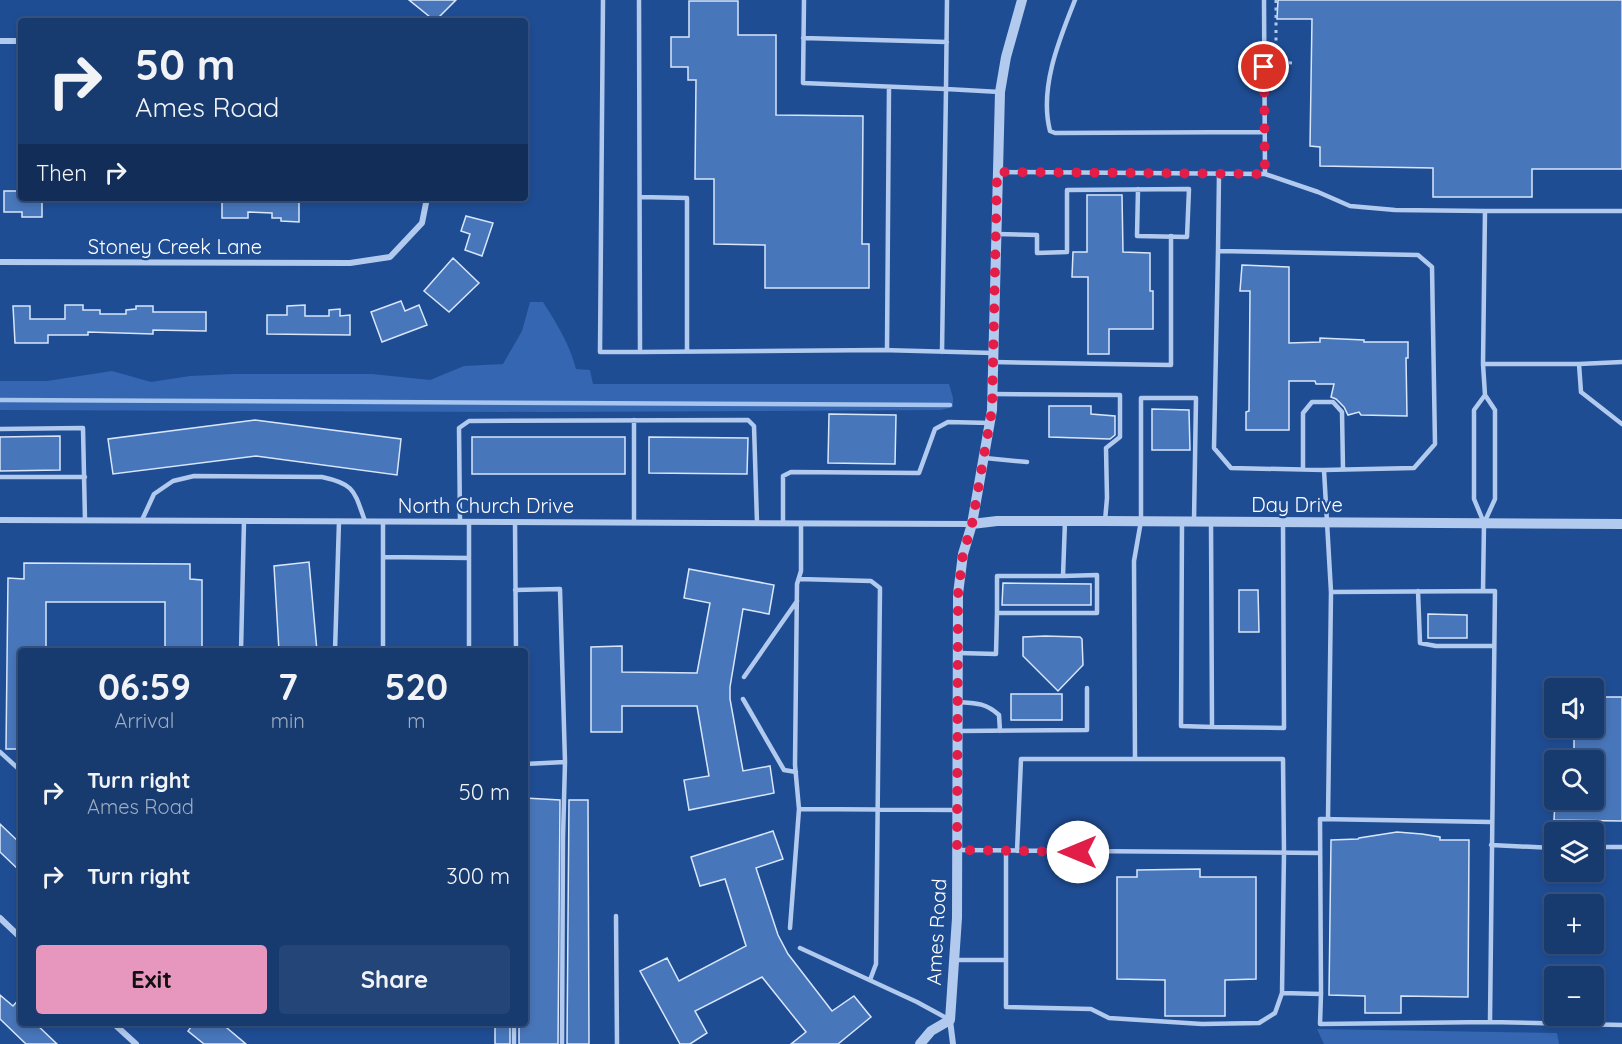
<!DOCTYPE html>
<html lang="en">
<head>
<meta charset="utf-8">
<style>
	body { margin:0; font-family:Quicksand,sans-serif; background:#244577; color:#f1f3f6; height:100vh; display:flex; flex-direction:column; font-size:22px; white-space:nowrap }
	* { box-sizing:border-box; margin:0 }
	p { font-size:20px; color:#9eadc3 }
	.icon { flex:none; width:33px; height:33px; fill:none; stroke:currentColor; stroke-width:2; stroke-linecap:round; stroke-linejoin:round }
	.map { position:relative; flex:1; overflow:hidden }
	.drawer { position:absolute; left:18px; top:648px; width:510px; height:378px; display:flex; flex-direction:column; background:#173a6f; border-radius:6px; box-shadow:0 3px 9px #0003,0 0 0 2px #365482 }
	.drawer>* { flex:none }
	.hud { position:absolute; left:18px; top:18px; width:510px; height:183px; border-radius:6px; box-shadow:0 3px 9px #0003,0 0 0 2px #365482; background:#173a6f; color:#f1f3f6; overflow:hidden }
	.buttons { position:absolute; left:1544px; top:678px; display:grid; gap:12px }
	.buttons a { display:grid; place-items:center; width:60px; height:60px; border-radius:6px; background:#173a6f; box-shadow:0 3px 9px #0003,0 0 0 2px #365482; font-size:30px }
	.pin { position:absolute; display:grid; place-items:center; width:51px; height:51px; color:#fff; margin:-26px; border:3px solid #fff; border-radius:50%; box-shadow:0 2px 6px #0007 }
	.me { position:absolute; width:66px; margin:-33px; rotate:270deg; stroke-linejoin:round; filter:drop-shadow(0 0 4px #0008) }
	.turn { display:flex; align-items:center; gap:21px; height:126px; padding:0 18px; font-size:27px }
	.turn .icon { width:78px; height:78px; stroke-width:2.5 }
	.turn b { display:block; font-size:42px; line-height:51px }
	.then { display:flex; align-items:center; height:57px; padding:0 18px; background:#0003; gap:12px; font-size:22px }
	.eta { display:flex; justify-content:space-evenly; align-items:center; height:102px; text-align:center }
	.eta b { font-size:36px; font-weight:700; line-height:42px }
	.button { display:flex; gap:12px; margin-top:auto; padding:12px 18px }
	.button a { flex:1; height:69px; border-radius:6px; background:#e797bd; color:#111; font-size:24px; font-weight:700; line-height:69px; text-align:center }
	.button a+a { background:#244577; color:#f1f3f6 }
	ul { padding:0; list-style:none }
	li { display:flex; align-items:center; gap:18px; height:84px; padding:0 18px }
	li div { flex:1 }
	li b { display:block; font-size:22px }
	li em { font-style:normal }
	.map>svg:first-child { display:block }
</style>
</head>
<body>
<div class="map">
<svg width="1622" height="1044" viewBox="0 0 1622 1044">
	<rect width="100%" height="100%" fill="#1f4d94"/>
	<!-- green -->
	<path fill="#3466b1" d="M530,302H543C556,322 570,345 576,369L590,370L593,384H949L953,398V407L941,410L544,412L0,410V381H47L112,371L151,382L190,376L234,374H372L430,380L464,366L503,364L522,331Z
		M1317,1029L1557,1033L1559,1044H1324Z"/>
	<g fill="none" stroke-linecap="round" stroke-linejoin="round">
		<!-- stream -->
		<path stroke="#a6c5ef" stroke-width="4.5" d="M0,400L950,405"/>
	</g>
	<!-- building -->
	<path fill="#4876ba" stroke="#d8e6fa" stroke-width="1.5" d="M409,0H456L435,21Z
		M1278,0H1622V169H1532V197H1433V168L1320,166V147L1310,146L1312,19H1277Z
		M689,1H738V35H776V115L863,116L862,244H869V288H765V245L714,244V179H695L696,80H688V67H671V37H689Z
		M4,191H21V198H42V217H22V212H4Z
		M1087,195H1122L1123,252L1150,253V291H1153V329H1109V354H1088V277H1072L1073,252H1087Z
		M222,198H299V222L281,221V218H272V213L248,212V218H222Z
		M466,216L493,223L482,256L465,250L470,234L461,231Z
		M453,258L479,283L449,312L424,291Z
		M1242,265L1289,267V343L1320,342V338L1364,340V342H1408V358H1406L1407,416L1361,415L1359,412L1348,415L1344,407L1336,399L1331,397L1334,384H1316L1315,381H1289V430H1246V412L1249,411L1250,291H1240Z
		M401,301L405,311L419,305L427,325L382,342L371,312Z
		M65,305H83V310H100V314H126V310L136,309V306H153V312H206V331L153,330V334L88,332V335H48V343H15L13,306H30V319H65Z
		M305,305V316H329V310L340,309V316L350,315V335L267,334V315H287V306Z
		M1049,406H1091V414L1115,416V435L1110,439L1049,437Z
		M1152,409L1189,410L1190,450H1152Z
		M829,414L896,415L895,464L828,463Z
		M255,420L401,439L397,475L256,456L113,474L108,439Z
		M60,436V470L0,471V437Z
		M472,437H625V474H472Z
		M649,437L748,438L747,474L649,473Z
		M309,562L317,651H279L274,566Z
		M24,563L190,564V579L202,580V651H165V602H46V651H21V749H6L8,578L24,579Z
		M689,569L774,585L769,614L743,609L730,687V699L743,771L770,766L774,793L689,810L684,780L709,776L697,706H622V732H591V647L622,646V672L697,673L710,603L684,598Z
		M1003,583L1091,584V605H1002Z
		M1239,590H1258L1259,632H1239Z
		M1428,614L1467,615V638H1428Z
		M1045,636L1080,637L1082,639L1083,665L1058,691L1023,656V637Z
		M1011,694H1062V720H1011Z
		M1600,697H1622V821L1554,820L1555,800H1593V760H1574V728H1593V698Z
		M525,798L560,800L558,1044H519V1023H525Z
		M569,800H588L589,1044H567Z
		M0,824L21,844V872L0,852Z
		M773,831L783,859L756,868L778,935L788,954L832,1011L854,996L871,1017L838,1044H791L806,1032L762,977L695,1011L707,1033L690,1044H680L640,971L667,958L679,981L746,946L725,879L700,886L691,857Z
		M1397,832L1422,834L1440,837V840H1469L1468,997L1401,996V1013H1365V996L1329,995L1331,840L1358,839L1359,838Z
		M1200,869V877H1256V979L1225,980V1016H1165V980L1117,979V877H1137V870Z
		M0,995L13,1006L21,997V1023H35L57,1044H26L0,1019Z
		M194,1023H221L246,1044H204L188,1031Z
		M495,1023H510V1044H495Z"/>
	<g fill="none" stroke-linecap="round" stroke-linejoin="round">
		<!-- path -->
		<path stroke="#b2caee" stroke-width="3" stroke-dasharray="3 4.5" stroke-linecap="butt" d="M1276,0V62L1294,63"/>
		<!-- service -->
		<path stroke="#b2caee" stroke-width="4.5" d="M603,0L600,352H640
			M639,0L640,352L882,350L993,353
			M804,0L803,83L946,89L942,352
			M947,0L946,89L1000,92
			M1075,0C1059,40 1039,88 1050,131L1055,133L1265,132
			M1264,0L1265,174
			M803,38L947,42
			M1000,172L1265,174L1318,192L1350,206L1395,210L1485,211L1483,364L1485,395L1495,410V499L1485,521
			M640,197L687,198V351
			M1485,211H1622
			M997,234L1037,235V253L1067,252V190L1189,189L1187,237L1137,236L1138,189
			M1218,251L1219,174
			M887,350L889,87
			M993,362L1171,365V236
			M1483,364H1579L1581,392L1622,424
			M1579,364L1622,362
			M992,394L1120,395V437L1106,448L1107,498L1105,521
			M634,420V523
			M0,429L83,428L85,520
			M985,458L1027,462
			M1303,469V413L1312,402H1333L1342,412L1343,469
			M1324,470L1231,468L1214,448L1218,251L1418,255L1432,267L1435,444L1414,468L1324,470L1331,592L1328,819
			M0,477H85
			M142,520L154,494L173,481L194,476L322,477C355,484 354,491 365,521
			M1182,521L1181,726L1212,727
			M460,522L459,428L469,421L748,420L754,426L757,523
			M469,522V651
			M515,522L516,651
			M1211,522L1212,727L1284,728L1283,522
			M783,523V476L791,472L919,473L935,429L948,422L990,423
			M383,557L469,558
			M1063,576L1097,575V613H997V576H1063L1065,521
			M799,579L871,581L880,588L876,964L870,980
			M515,590L560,589L565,762L525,764
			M1418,591L1420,643L1436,646H1494
			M1483,591L1484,523L1474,499V410L1485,395
			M1331,592L1495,591L1490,1022
			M241,651L244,521
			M335,651L339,521
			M383,651V522
			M959,653L996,654L997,613
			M744,677L797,601
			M743,699L784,770L796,772
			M959,702C976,703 986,703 999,715L1000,731
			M959,731L1087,730V688
			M0,752L21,771
			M1135,759L1134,561L1141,521V398H1196L1194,521
			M799,809L957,810
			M1491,845L1554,848
			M1593,847H1622
			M957,850L1320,853
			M1006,851V1007L1091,1009L1109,1018L1202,1024L1259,1023L1275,1013L1282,993L1284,852L1283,759H1021L1017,851
			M616,916L617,1044
			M790,928L799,809L795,765L797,584L801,571V523
			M800,948L917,1002L950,1020
			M954,960H1006
			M1282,993L1321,994L1320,1024L1490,1022L1622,1025
			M1321,994L1320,819L1491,822
			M514,1044V1023
			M562,1044L563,838L565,762"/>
		<!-- minor -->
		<path stroke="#b2caee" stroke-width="6" d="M0,41H21
			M0,262L350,263L390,257L422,223L427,198
			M0,520L972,524
			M0,918L21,938
			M950,1020L953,1044
			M113,1023L136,1044"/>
		<!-- tertiary -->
		<path stroke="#b2caee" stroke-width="10" d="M972,524L997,521H1105L1622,524
			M920,1044L931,1031L950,1020L957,918L958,594L963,554L972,524L992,410L1000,92L1006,57L1022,0"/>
	</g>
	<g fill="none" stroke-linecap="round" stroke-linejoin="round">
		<!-- route -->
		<path stroke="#e11d48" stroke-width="10" stroke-dasharray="0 18" d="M1078,852L957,850L958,594L963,554L972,524L992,410L997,172L1265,174L1264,67"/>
	</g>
	<g text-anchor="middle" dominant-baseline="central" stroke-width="4.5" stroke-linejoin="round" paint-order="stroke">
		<!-- street labels -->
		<g font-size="20" fill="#fff" stroke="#1f4d94">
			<text x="175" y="246">Stoney Creek Lane</text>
			<text x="1297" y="504">Day Drive</text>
			<text x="486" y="505">North Church Drive</text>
			<text transform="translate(936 932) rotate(-87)">Ames Road</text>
		</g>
	</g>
</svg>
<div class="buttons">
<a><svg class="icon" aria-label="sound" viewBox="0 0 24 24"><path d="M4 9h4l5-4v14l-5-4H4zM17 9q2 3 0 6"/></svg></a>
<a><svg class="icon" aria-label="search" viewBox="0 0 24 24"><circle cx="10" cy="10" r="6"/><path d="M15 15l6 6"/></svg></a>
<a><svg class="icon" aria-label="layers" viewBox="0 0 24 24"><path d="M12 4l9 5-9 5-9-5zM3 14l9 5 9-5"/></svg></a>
<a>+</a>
<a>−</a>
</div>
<div class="pin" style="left:1264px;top:67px;background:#d93025"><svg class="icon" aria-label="arrive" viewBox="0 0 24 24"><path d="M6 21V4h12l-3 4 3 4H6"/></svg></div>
<svg class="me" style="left:1078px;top:852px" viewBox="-20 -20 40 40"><circle r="19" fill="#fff"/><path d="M0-13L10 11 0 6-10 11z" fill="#e11d48"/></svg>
<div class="hud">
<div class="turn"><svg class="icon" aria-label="right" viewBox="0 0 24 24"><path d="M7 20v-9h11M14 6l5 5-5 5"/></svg><div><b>50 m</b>Ames Road</div></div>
<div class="then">Then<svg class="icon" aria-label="right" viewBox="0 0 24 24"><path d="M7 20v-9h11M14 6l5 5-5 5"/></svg></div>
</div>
<section class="drawer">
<div class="eta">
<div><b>06:59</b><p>Arrival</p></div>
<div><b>7</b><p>min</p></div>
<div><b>520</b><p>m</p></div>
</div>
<ul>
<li><svg class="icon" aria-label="right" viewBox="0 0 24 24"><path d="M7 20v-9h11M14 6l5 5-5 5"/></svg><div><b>Turn right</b><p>Ames Road</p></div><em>50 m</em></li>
<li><svg class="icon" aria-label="right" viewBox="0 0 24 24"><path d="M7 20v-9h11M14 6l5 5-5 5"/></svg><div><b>Turn right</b></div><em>300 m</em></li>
</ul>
<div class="button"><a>Exit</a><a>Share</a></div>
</section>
</div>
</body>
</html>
